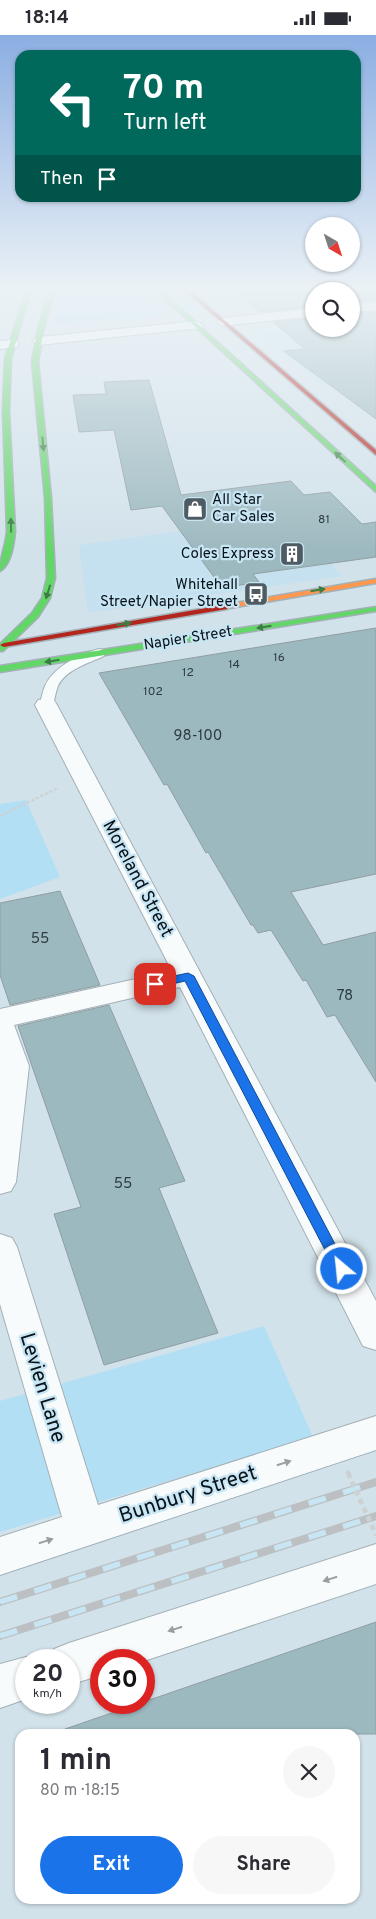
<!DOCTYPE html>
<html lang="en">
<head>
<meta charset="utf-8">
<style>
	body { margin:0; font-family:Overpass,sans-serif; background:#f7f7f7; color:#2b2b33; height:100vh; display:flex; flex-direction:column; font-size:19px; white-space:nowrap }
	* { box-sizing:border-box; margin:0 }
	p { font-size:16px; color:#7c7c81 }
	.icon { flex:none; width:28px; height:28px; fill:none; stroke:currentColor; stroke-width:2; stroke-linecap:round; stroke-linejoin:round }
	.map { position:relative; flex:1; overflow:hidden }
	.drawer { position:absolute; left:15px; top:1694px; width:345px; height:175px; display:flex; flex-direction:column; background:#fff; border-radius:15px; box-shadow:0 1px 4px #0004 }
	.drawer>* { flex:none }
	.hud { position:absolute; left:15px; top:15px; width:346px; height:152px; border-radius:15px; box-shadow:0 1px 4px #0004; background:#00695c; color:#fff; overflow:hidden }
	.needle { width:32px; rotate:141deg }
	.buttons { position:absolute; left:305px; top:182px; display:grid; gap:10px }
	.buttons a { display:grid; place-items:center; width:55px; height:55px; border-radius:50%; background:#fff; box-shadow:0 1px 4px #0004; font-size:25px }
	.speed { position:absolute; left:15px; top:1614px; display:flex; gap:10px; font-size:25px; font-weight:700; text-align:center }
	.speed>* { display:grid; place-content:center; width:65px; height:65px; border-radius:50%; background:#fff; box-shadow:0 1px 4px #0004; line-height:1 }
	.speed small { font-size:12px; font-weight:400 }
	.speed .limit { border:8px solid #d22; background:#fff; color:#111 }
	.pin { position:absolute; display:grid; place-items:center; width:42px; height:42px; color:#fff; margin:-21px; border-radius:10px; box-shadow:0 2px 8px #0006 }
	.me { position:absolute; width:55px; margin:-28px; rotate:332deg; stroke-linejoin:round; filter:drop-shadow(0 0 4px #0008) }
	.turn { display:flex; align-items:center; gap:18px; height:105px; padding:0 25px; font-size:22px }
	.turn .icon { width:65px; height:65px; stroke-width:2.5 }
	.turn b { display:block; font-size:35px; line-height:42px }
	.then { display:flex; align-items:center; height:48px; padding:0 25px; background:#0003; gap:10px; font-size:19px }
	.round { display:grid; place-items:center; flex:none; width:52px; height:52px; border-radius:26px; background:#f7f7f7 }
	.headline { display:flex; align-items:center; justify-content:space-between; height:85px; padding:0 25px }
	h1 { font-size:30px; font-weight:700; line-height:38px }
	.cta { display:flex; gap:10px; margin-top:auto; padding:10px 25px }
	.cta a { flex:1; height:58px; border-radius:30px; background:#1a73e8; color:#fff; font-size:20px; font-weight:700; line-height:58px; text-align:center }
	.cta a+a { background:#f7f7f7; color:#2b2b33 }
	.status { display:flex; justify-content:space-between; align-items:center; height:35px; padding:0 25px; background:#fff; direction:ltr }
	.status svg { height:14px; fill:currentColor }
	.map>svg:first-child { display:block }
</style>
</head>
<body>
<div class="status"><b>18:14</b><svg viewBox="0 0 49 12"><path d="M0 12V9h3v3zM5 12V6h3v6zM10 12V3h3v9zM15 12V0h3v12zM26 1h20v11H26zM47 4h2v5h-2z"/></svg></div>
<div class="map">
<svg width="376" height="1884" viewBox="0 0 376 1884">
	<rect width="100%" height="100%" fill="#d2e2ea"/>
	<!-- built -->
	<path fill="#c5e0ef" d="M211,254H376V258L314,256V265L233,273Z
		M314,287V294H351L376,345L325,351L251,294Z
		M288,481L342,541L88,578L79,510Z"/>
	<!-- green -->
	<path fill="#b3dff5" d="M62,254H146L173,279L52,290Z
		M165,254H176L201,276L190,277Z
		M26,765L60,842L0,864V769Z
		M264,1291L313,1402L0,1497V1366Z"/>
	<!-- building -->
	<path fill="#9cb9bf" stroke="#909ea2" d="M233,254H376V265L351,267V256H314V271L260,277Z
		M376,277V384L284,316L305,314L273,287L314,283V294H351V279Z
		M149,345L181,460L291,446L304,460L330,457L362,489L376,487V522L253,539L259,547L222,553L162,471L131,475L114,395L79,397L73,360L106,359L104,347Z
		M376,593V839L291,857L323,910L376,897V1047L335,980L327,982L306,945L303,946L271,895L258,898L253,890H251L208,817L206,818L167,749L164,750L99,638Z
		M60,856L100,950L10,970L0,940V868Z
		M109,970L185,1146L159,1153L218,1298L104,1330L54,1179L81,1172L18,991Z
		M376,1587V1699H66L65,1694Z"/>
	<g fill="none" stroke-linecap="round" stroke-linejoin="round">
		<defs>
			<path id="lane" d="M99,614L104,615L105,618L104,621C89,628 65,635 58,651C55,658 55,666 51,673H41L39,670C42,664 42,657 45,651C53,632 80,619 99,614Z"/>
			<path id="street" d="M376,267V275L351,277V269Z
				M314,273V281L223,291L216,287L223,283Z
				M196,286L203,290L201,293L39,310L32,306L39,302Z
				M12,305L17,306L19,309L17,312L0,314V306Z
				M46,664L54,665L57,670L376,1266V1315L363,1311L180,952L14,990L29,1031L16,1147L11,1156L0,1159V974L172,936L35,670L38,665Z
				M0,1199L12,1203L17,1212L98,1470L376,1381V1415L0,1540V1502L62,1482L0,1269Z
				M376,1509V1549L144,1626L101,1625V1640L69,1650V1625H49L54,1614L69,1608Z
				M26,1622L34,1625H26V1664L0,1673V1629Z"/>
			<path id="fast" d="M26,254H31L11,324L9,376L15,496C14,508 11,530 0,536C0,522 6,510 7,496L3,376L5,324Z
				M50,254H55L44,293L38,326L51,463L55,543L50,563L38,582L3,616H0V609L32,578L42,563L47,543L45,463L32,326L38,293Z
				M154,254H159L376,451V457Z
				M376,572V576L0,637V631Z"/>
			<path id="slow" d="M376,544V548L224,574L220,572L224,570Z"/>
			<path id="jam" d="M183,254H188L376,415V420Z
				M224,570H227V574L4,612L0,610L4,608Z"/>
		</defs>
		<!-- lane casing -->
		<use href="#lane" stroke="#a3b0b6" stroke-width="2"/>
		<!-- street casing -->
		<use href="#street" stroke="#a3b0b6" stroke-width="2"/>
		<!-- fast casing -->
		<use href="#fast" stroke="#a3b0b6" stroke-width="3"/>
		<!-- slow casing -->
		<use href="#slow" stroke="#a3b0b6" stroke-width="3"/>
		<!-- jam casing -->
		<use href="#jam" stroke="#a3b0b6" stroke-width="3"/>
		<!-- path -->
		<path stroke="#ccd1d3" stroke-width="2.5" stroke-dasharray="3 2" stroke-linecap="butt" d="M0,781L58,753"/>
		<!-- lane -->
		<use href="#lane" fill="#f8fbfc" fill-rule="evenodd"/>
		<!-- street -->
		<use href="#street" fill="#f8fbfc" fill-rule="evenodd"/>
		<!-- fast -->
		<use href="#fast" fill="#63d668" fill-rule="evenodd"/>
		<!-- slow -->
		<use href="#slow" fill="#ff974d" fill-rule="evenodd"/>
		<!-- jam -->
		<use href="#jam" fill="#b3261e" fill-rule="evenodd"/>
		<defs>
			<path id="rail" d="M0,1567L376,1447
				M0,1601L376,1481"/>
		</defs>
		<!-- rail casing -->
		<use href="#rail" stroke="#bcc0c3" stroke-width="8"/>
		<!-- rail -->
		<use href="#rail" stroke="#c8e5f4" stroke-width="5.5" stroke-dasharray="18" stroke-linecap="butt"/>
		<!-- path-bridge-far1 -->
		<path stroke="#ccd1d3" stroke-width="4" stroke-dasharray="4.5 3" stroke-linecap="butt" d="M347,1436L349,1439"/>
		<!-- path-bridge -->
		<path stroke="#ccd1d3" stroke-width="5" stroke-dasharray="5.5 4" stroke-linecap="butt" d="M348,1438L376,1500"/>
	</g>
	<!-- one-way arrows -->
	<defs><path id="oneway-solid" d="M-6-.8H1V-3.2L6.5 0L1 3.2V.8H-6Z" transform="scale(1.25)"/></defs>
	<g fill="#3a7e44">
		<use href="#oneway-solid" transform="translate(43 409) rotate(85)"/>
		<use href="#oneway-solid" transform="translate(340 422) rotate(-137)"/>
		<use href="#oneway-solid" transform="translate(11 490) rotate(-91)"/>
		<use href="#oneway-solid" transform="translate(318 555) rotate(-9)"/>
		<use href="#oneway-solid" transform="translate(48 557) rotate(107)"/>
		<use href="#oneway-solid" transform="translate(124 589) rotate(-10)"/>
		<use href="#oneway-solid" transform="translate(264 592) rotate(171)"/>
		<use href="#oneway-solid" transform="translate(52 626) rotate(171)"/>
	</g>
	<g fill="#989ea1">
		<use href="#oneway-solid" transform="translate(284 1428) rotate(-18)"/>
		<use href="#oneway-solid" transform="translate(46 1506) rotate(-18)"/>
		<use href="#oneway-solid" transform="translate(330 1544) rotate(162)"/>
		<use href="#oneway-solid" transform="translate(175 1594) rotate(162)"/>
	</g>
	<!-- sky -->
	<linearGradient id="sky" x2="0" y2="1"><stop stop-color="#8baee2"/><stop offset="0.49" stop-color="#ebf2f6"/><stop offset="1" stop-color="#ebf2f6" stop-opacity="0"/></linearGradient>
	<rect width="376" height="518" fill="url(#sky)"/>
	<!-- route -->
	<path fill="#1a73e8" stroke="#114b97" d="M188,938L194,941L346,1230L349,1234L346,1238L342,1240L337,1238L185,946L155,953L149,949L151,946Z"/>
	<!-- icons -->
	<defs>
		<symbol id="shop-square" viewBox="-11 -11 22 22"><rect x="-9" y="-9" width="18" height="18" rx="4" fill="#4f5b62" stroke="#c8e5f4"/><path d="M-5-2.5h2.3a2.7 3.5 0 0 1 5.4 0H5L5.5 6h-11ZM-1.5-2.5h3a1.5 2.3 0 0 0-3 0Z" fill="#fff"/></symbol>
		<symbol id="building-square" viewBox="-11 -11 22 22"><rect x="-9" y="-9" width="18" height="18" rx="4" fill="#4f5b62" stroke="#c8e5f4"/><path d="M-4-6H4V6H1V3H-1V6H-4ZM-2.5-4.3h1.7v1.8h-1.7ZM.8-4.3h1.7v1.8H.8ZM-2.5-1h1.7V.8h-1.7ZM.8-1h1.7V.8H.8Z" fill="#fff"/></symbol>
		<symbol id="bus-square" viewBox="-11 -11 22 22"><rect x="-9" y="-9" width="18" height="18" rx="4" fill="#4f5b62" stroke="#c8e5f4"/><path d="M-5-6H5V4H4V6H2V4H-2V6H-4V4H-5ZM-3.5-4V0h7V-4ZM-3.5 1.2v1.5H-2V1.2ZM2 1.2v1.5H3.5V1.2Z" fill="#fff"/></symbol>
	</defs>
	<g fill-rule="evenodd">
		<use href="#shop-square" x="181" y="460" width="28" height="28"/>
		<use href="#building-square" x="278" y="505" width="28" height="28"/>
		<use href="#bus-square" x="242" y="545" width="28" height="28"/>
	</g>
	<g text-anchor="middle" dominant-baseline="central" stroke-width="4.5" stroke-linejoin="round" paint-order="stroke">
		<!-- far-number labels -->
		<g font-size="12" fill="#2d3c42">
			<text x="324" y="485">81</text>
			<text x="279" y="623">16</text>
			<text x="234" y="630">14</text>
			<text x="188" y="638">12</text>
			<text x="153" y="657">102</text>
		</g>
		<!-- far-poi labels -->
		<g font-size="15" fill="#081218" stroke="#c8e5f4" text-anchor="end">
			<text x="212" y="465" text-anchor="start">All Star<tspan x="212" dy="17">Car Sales</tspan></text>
			<text x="274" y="519">Coles Express</text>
			<text x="238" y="550">Whitehall<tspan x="238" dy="17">Street/Napier Street</tspan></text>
		</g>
		<!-- far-street labels -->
		<g font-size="15" fill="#081218" stroke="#c8e5f4">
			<text transform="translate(188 604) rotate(-9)">Napier Street</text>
		</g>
		<!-- number labels -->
		<g font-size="15" fill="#2d3c42">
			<text x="198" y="701">98-100</text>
			<text x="40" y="904">55</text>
			<text x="345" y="961">78</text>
			<text x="123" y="1149">55</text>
		</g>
		<!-- street labels -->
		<g font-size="18" fill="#081218" stroke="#c8e5f4">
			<text transform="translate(137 844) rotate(62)">Moreland Street</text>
		</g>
		<!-- near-street labels -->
		<g font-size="21" fill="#081218" stroke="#c8e5f4">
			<text transform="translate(42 1353) rotate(73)">Levien Lane</text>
			<text transform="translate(188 1460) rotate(-18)">Bunbury Street</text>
		</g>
	</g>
</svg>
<div class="buttons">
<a><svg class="needle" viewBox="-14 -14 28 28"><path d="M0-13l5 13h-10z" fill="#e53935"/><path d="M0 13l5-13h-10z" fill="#7c7c81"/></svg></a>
<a><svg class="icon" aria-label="search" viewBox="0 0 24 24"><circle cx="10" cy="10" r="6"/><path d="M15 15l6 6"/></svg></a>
</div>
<div class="speed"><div>20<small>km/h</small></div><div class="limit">30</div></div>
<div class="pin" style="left:155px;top:949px;background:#d93025"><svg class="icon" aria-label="arrive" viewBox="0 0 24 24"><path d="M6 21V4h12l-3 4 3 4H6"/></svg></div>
<svg class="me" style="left:342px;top:1234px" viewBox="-20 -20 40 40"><circle r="17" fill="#1a73e8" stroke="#fff" stroke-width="3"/><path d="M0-11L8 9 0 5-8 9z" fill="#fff"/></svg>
<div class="hud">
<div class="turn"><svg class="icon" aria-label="left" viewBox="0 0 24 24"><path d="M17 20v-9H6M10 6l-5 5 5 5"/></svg><div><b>70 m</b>Turn left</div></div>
<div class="then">Then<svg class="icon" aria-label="arrive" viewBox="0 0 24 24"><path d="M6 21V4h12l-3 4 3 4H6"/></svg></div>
</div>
<section class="drawer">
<div class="headline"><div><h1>1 min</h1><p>80 m · 18:15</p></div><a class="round"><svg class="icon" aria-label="close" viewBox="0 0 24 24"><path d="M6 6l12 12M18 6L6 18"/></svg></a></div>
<div class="cta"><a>Exit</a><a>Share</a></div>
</section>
</div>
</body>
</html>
